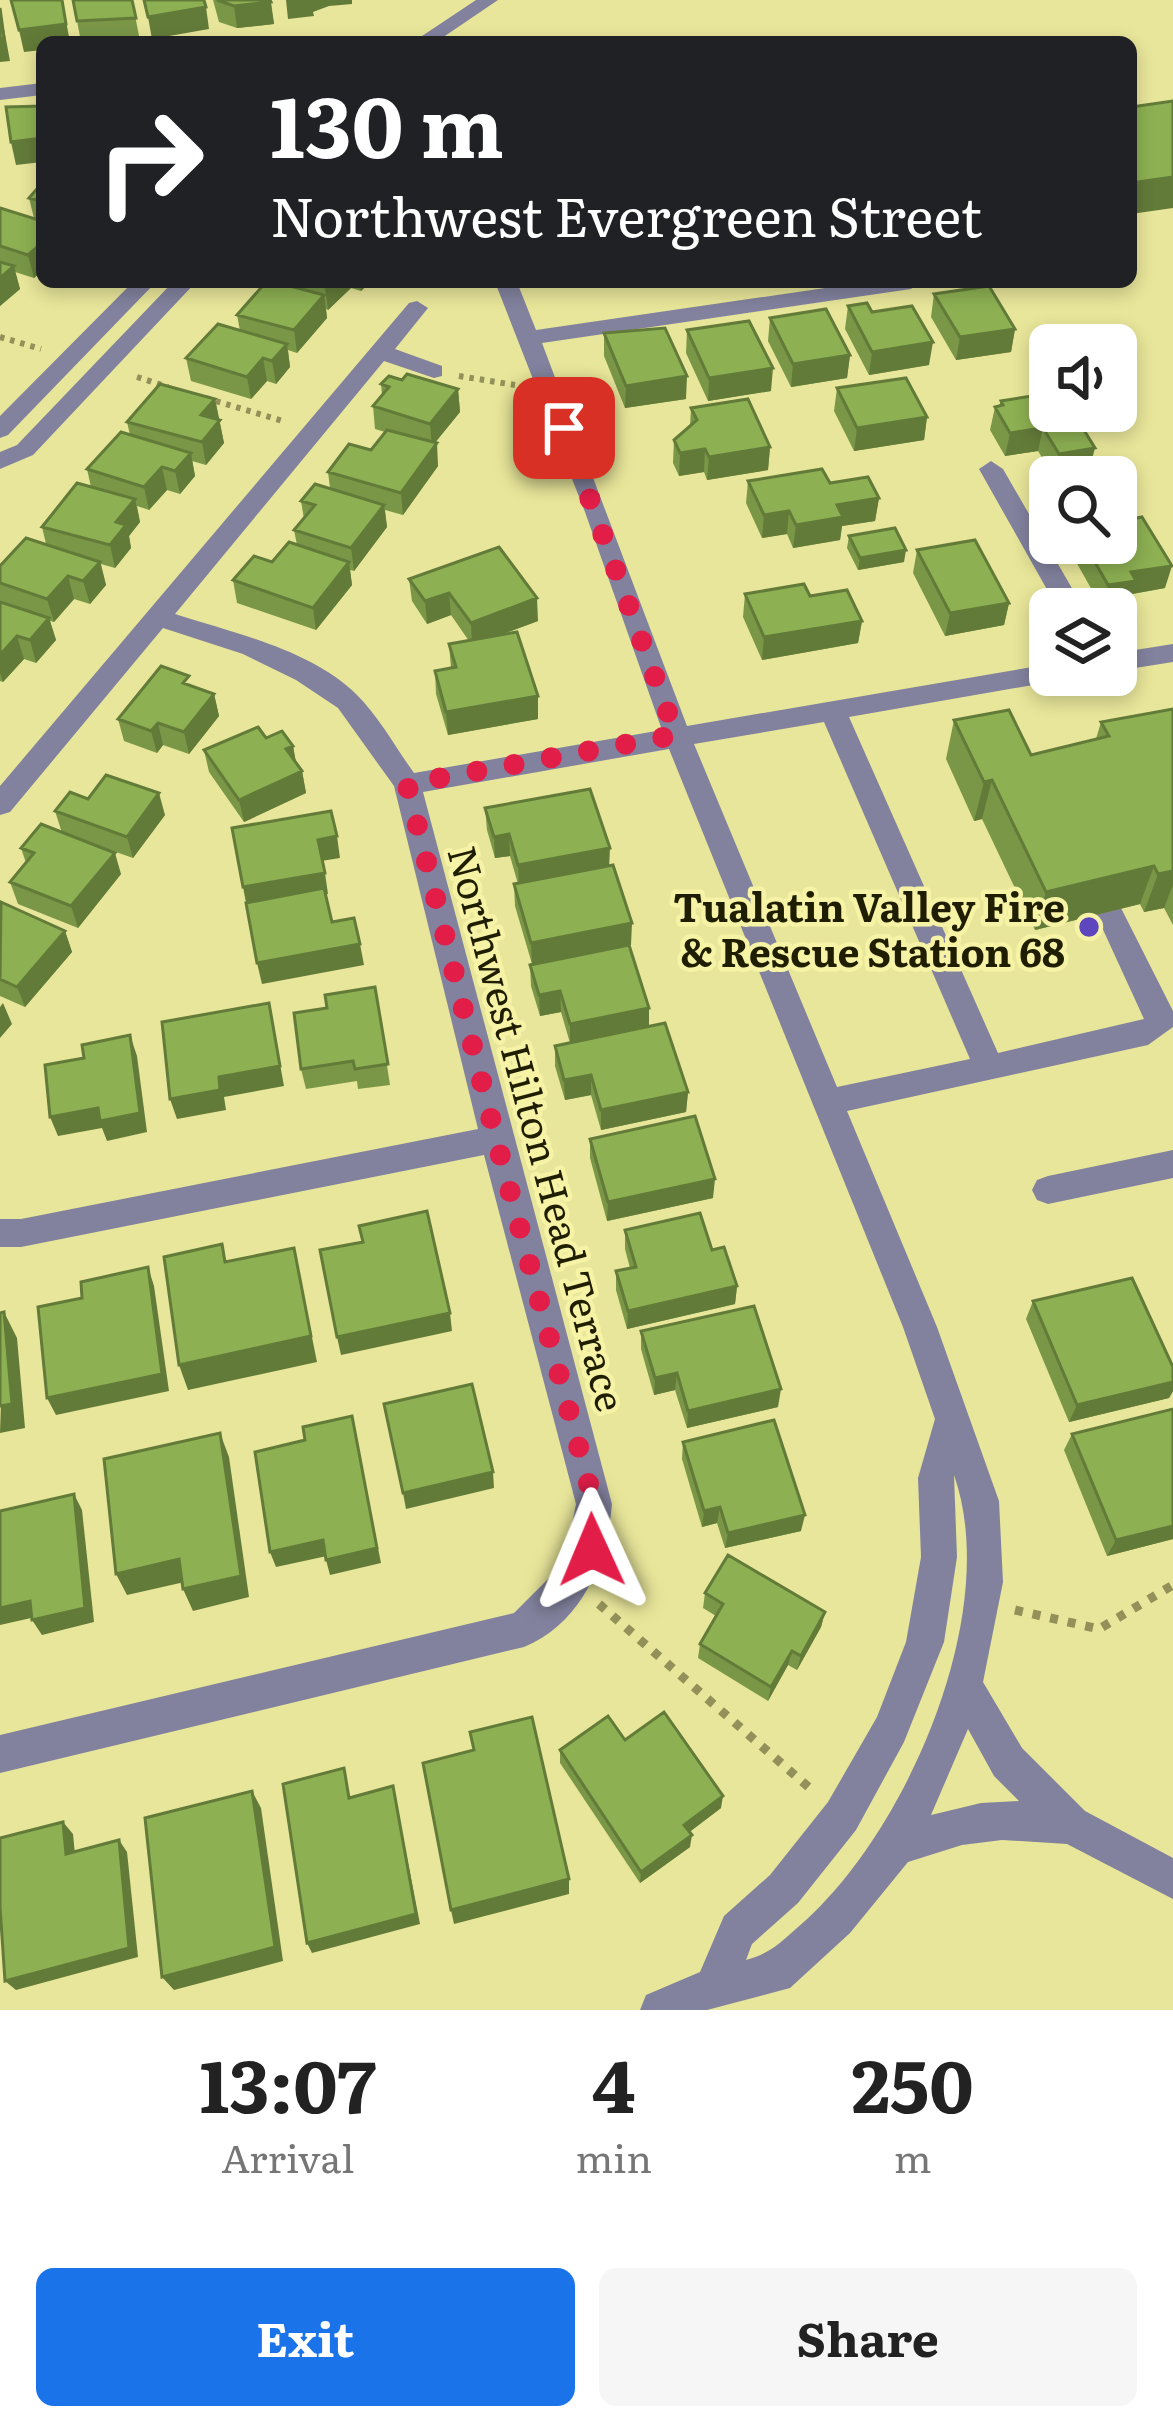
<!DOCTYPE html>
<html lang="en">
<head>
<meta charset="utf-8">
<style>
	body { margin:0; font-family:Literata,serif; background:#f6f6f6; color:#222; height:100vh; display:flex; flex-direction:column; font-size:45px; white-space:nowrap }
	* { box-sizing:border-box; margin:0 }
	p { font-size:39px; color:#767676 }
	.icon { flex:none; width:66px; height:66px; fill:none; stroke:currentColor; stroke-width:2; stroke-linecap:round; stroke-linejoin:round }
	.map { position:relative; height:2010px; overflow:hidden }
	.details { display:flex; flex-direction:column; background:#fff; flex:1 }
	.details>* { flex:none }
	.top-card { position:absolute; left:36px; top:36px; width:1101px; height:252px; border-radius:18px; box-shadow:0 6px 18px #0003; background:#202124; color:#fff; overflow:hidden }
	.tools { position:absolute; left:1029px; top:324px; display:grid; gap:24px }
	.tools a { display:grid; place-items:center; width:108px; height:108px; border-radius:18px; background:#fff; box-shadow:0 6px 18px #0003; font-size:60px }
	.pin { position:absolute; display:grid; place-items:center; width:102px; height:102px; color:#fff; margin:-51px; border-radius:24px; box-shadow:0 6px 18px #0006 }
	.me { position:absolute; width:132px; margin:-66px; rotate:359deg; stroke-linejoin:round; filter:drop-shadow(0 0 9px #0008) }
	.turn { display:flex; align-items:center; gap:42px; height:252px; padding:0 36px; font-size:54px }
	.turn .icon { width:156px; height:156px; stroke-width:2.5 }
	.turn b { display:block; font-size:84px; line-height:102px }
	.eta { display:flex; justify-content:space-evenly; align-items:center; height:204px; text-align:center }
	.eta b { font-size:72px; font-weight:700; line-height:84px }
	.button { display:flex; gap:24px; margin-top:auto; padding:24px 36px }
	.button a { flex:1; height:138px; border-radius:18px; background:#1a73e8; color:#fff; font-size:48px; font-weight:700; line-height:138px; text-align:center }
	.button a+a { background:#f6f6f6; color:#222 }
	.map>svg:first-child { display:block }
</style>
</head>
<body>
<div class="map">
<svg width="1173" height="2010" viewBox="0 0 1173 2010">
	<rect width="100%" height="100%" fill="#e8e69a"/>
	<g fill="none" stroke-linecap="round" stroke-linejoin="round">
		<!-- path-far1 -->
		<path stroke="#939159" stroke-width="6" stroke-dasharray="4.5 6" stroke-linecap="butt" d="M0,337L41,349
			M459,376L515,385
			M137,377L168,387
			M206,398L283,421"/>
		<!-- path -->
		<path stroke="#939159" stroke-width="9" stroke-dasharray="8 10" stroke-linecap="butt" d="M599,1604L813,1791
			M1015,1610L1099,1629L1173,1585"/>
		<!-- minor -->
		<path fill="#82829e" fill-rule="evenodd" d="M476,0H498L436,42H413Z
			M42,83V95L0,100V88Z
			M133,282H156L8,435L0,438V416Z
			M173,282H196L33,455L0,469V452L17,445Z
			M495,282H517L536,330L866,282H922L911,289L542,343L687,726L1050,664V675H1062L1050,682L849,717L998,1053L1144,1019L1094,910L1098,902H1118L1122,910L1173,1011V1027L1148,1045L847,1111L937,1327L999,1501L1003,1582L983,1682L1022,1748L1085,1811L1173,1858V1899L1067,1844L1002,1840L962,1845L908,1862L850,1933L790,1988L707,2010H640L646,1995L700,1972L724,1916L770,1875L828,1802L877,1717L906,1642L921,1557L918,1478L935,1419L903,1327L669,749L423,792L612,1504C607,1562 582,1623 524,1647L0,1773V1735L514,1613L564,1563L576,1504L484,1155L21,1247H0V1219H21L478,1129L394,786L338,708L296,680L243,654L163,628L10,812L0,815V786L409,303L417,301L428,308L395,349L442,366V376L434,378L384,361L175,614C234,633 312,650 357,695C379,717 396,748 414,773L662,730L585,512ZM824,722L970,1059L837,1087L694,744ZM954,1475C1002,1612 908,1827 806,1920C786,1937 772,1954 746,1960L752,1944L798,1903L856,1830L904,1742L944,1642L957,1557ZM968,1729L994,1776L1019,1801L981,1803L931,1815Z
			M991,461L1003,469L1084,609H1058L979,469Z
			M1173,644V662L1116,671V653Z
			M1173,1150V1178L1048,1204L1037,1200L1032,1190L1037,1180L1048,1176Z"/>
	</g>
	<!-- wall -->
	<path fill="#799747" d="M132,0L140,41L81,42L77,21Z
		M213,0H270L274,24L237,28L219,22Z
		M42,183V271L34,278L15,272L20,289L0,306V208L34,218L29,198Z
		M282,282H370L361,291L351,288L328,310L326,309L327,318L297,353L288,350L290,367L276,384L267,381L251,399L191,381L186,358L240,331L237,315L282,284Z
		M934,294L1015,329L1011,352L956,360L931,317Z
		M848,306L872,312L929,365L869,375L845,329Z
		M770,318L850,355L847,378L791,387L768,341Z
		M687,330L771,391L708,401L686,353Z
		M604,333L686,399L625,408L604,356Z
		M402,380L458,389L460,412L435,443L438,466L403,515L385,510L387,527L354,571L350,570L352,585L316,630L237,603L233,580L272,562L297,545L294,530L304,519L301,501L330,488L328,472L371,450L385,432L375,429L373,406L382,395L381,384Z
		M837,388L927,417L924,440L854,451L834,411Z
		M1050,393L1089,471L1054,477L1038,451L1005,456L990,430L995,407L999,406L1001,401Z
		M215,399L224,443L206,465L192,461L195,476L180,494L167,490L149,510L137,506L140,522L129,536L131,548L115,568L101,564L106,585L90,604L74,599L54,622L50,621L56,640L36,663L24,659L3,682L0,681V566L46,544L42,527L91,487L87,469L130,435L127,422Z
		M691,408L770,447L768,470L707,480L704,472L679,476L673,463L674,440L690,426Z
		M1078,411H1116L1128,412L1125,424L1089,429Z
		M748,481L830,483L879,498L875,521L842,526L840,540L793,548L787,534L762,538L746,503Z
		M849,536L904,562L858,570L847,548Z
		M1072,543H1084L1165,588L1132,594L1129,603L1102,608L1070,551Z
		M917,550L1009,603L1004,625L945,636L913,573Z
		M409,579L538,621L498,636L538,719L448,735L436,694L435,671L451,668L449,644L469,641L451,615L427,624L412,601Z
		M745,594L810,596L862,621L858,643L762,660L743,617Z
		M191,686L214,694L219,716L189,754L163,745L157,753L124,741L118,719Z
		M1173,709V925L1164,908L1144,912L1140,904L1035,930L982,819L974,821L946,759L954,720L1031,755L1096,739L1101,722Z
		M266,738L293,746L296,763L302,771L306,793L244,822L209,772L204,750Z
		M88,799L165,815L133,858L62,833L55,811Z
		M485,808L609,866L631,945H629L649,1008V1027L688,1092L686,1112L601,1130L591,1095L565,1100L555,1066V1046L570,1043L561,1012L540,1016L531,986L530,965L532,964L515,906L514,884H518L510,856L495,858L487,830Z
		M21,848L121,874L78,928L18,904L10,882L26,863Z
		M0,904L65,931L72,952L25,1007L0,996Z
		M375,987L390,1085L358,1089L357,1081L306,1089L301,1069L327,1008Z
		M590,1139L713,1198L607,1221L590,1158Z
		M625,1230L712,1250L737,1286L735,1304L627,1329L616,1290V1271L630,1268L625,1249Z
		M1033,1301L1173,1367V1391L1169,1398L1069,1422L1026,1319Z
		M641,1331L778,1407L687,1428L675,1390L654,1395L641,1349Z
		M1072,1434L1173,1539L1107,1556L1064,1450Z
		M683,1442L801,1531L725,1548L717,1523L702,1527L682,1459Z
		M705,1593L825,1612L821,1627L797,1670L788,1665L768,1701L698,1658L700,1644L716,1616L703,1608Z
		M625,1740L721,1808L689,1832L690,1847L640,1883L560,1763V1750Z"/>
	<!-- shaded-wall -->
	<path fill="#637b39" d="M62,0L70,42H42V50L24,52L19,30Z
		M286,0H352V4L329,6L313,12L314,16L288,19Z
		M271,2L274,24L237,28L234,6Z
		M0,7L10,61L0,62Z
		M206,7L209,29L152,39L148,17Z
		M42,138V162L16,165L11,142Z
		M1173,177V208L1131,214V183Z
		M42,243V271L34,278L28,255Z
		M14,266L20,289L0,306V278Z
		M331,282H350L351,288L328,310L325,287Z
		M360,282H370L361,291Z
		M596,282H628L596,287Z
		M324,295L327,318L297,353L294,330Z
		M1015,329L1011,352L956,360L960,337Z
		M933,342L929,365L869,375L872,352Z
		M287,344L290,367L276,384L272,361Z
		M850,355L847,378L791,387L793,364Z
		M263,358L267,381L251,399L247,377Z
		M773,368L771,391L708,401L709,378Z
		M687,376L686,399L625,408L626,386Z
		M458,389L460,412L432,446L430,424Z
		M215,399L224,443L206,465L202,442L201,415Z
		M1128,412L1125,424L1089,429L1092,418Z
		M927,417L924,440L854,451L857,428Z
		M1043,428L1038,451L1005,456L1010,433Z
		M437,443L438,466L403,515L401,493Z
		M770,447L768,470L707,480L709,457Z
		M1095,448L1089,471L1054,477L1059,454Z
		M705,449L704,472L679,476L680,453Z
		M191,453L195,476L180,494L175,471Z
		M162,467L167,490L149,510L144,487Z
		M879,498L875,521L842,526L840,540L793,548L796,525L837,505Z
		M135,499L140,522L129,536L131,548L115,568L110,545L116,522Z
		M384,505L387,527L354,571L351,548Z
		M789,511L787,534L762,538L764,515Z
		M906,550L904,562L858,570L860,558Z
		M100,562L106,585L90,604L83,581Z
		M349,562L352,585L316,630L313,608Z
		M1172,566L1165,588L1132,594L1129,603L1102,608L1108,585L1131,572Z
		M68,576L74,599L54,622L47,599Z
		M449,593L451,615L427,624L425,601Z
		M537,598L538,621L472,645L471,623Z
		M1009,603L1004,625L945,636L950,613Z
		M49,618L56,640L36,663L30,640Z
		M862,621L858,643L762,660L764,637Z
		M17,636L24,659L3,682L0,673V655Z
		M214,694L219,716L189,754L184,732Z
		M538,696V719L448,735L446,712Z
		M158,723L163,745L157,753L151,731Z
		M293,746L297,768L286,749Z
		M302,771L306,793L244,822L239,800Z
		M992,780L982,819L974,821L984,782Z
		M159,793L165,815L133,858L127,837Z
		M509,834L510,856L495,858L494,837Z
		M337,836L340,858L321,861L318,840Z
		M610,848L609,869L519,886L518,865Z
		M115,853L121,874L78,928L71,906Z
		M1154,866L1140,904L1035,930L1046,892Z
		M1173,871V885L1164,908L1144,912L1158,874Z
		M325,873L328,894L247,908L243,887Z
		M632,923L631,945L532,964L531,943Z
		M65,931L72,952L25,1007L17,987Z
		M360,944L364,965L262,984L257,963Z
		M560,991L561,1012L540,1016L539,995Z
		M3,1003L12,1024L0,1038V1007Z
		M269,1003L284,1086L224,1097L226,1110L177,1119L170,1099L219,1077Z
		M649,1008V1029L570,1045V1024Z
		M130,1035L137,1056L147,1132L107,1141L102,1128L58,1136L50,1117Z
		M591,1075V1095L565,1100L564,1080Z
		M688,1092L686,1112L601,1130V1110Z
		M715,1179L713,1198L607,1221L608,1202Z
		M294,1248L317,1362L188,1390L179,1365Z
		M148,1267L154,1286L169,1391L56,1415L47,1398Z
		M737,1286L735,1304L627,1329L628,1311Z
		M4,1312L17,1338L25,1428L0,1433Z
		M450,1313L452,1331L341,1355L337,1337Z
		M677,1373L675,1390L654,1395L655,1378Z
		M1173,1382V1391L1169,1398L1069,1422L1077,1405Z
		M781,1389L778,1407L687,1428L688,1411Z
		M352,1416L381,1563L330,1575L326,1560Z
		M220,1433L229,1457L249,1597L193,1611L183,1589Z
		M493,1472L494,1488L406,1509L403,1493Z
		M74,1494L82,1510L94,1622L42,1635L32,1620Z
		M720,1507L717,1523L702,1527L704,1511Z
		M805,1515L801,1531L725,1548L728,1533Z
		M1173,1526V1539L1107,1556L1116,1540Z
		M323,1540L327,1556L276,1567L270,1552Z
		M179,1559L189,1581L127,1595L116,1574Z
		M30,1601L40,1616L0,1625V1608Z
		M825,1612L821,1627L797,1670L801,1656Z
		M792,1651L788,1665L768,1701L771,1687Z
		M393,1786L420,1924L312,1953L307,1943Z
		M252,1791L261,1808L283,1961L174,1990L162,1977Z
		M723,1796L721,1808L683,1837L684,1825Z
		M63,1822L73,1834L76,1865L66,1854Z
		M692,1835L690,1847L640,1883L641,1872Z
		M119,1840L127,1852L138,1957L16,1990L5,1981Z
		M569,1879V1894L454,1924L451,1910Z"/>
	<!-- building -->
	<path fill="#8db052" stroke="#637b39" stroke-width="3" d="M11,0H62L66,24L19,30Z
		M73,0H132L136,18L77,21Z
		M144,0H204L206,7L148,17Z
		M217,0H270L271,2L234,6Z
		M0,8L4,38L0,39Z
		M1173,101V177L1131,183V107Z
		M42,106V138L11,142L6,107Z
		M42,183V201L29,198Z
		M0,208L42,221V243L28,255L0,246Z
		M0,262L14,266L0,278Z
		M266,282H275L324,295L294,330L237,315Z
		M309,282H331L325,287Z
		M989,286L1015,329L960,337L934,294Z
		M867,303L872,312L912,306L933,342L872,352L848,306Z
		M826,309L850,355L793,364L770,318Z
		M749,321L773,368L709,378L687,330Z
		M218,324L287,344L272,361L263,358L247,377L186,358Z
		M665,328L687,376L626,386L604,333Z
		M407,374L458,389L430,424L373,406L389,387L381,384L389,376L402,380Z
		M906,378L927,417L857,428L837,388Z
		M160,384L215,399L201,415L220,420L202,442L127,422Z
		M1050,393V411H1072L1095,448L1059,454L1043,428L1010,433L995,407L1003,405L1001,401Z
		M1116,393L1128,412L1092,418L1088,411H1116Z
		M748,399L770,447L709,457L705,449L680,453L674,440L697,420L691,408Z
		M387,430L437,443L401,493L328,472L349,444L371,450Z
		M121,432L191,453L175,471L162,467L144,487L87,469Z
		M822,469L830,483L868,477L879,498L837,505L843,517L796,525L789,511L764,515L748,481Z
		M77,483L135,499L116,522L126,525L110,545L42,527Z
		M315,484L384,505L351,548L294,530L315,505L301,501Z
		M1142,517L1172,566L1131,572L1136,581L1108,585L1084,543H1116V522Z
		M895,528L906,550L860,558L849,536Z
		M26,538L100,562L83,581L68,576L47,599L0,583V566Z
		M975,540L1009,603L950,613L917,550Z
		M289,542L349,562L313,608L233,580L254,556L272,562Z
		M499,547L537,598L471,623L449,593L425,601L409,579Z
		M804,584L810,596L847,590L862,621L764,637L745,594Z
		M0,602L49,618L30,640L17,636L0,655Z
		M517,632L538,696L446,712L435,671L456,667L449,644Z
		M161,666L189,676L183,683L214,694L184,732L158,723L151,731L118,719Z
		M1173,709V871L1158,874L1154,866L1046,892L992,780L984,782L954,720L1009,710L1031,755L1109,736L1101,722Z
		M258,727L266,738L282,731L293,746L286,749L302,771L239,800L204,750Z
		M106,775L159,793L127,837L55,811L70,792L88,799Z
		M590,789L610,848L518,865L509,834L494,837L485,808Z
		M331,811L337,836L318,840L325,873L243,887L232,828Z
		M41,824L115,853L71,906L10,882L34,853L21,848Z
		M613,865L632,923L531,943L514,884Z
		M324,888L332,922L354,918L360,944L257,963L246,903Z
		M1,902L65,931L17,987L0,979Z
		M629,945L649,1008L570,1024L560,991L539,995L530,965Z
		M375,987L388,1064L355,1069L353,1061L301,1069L294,1013L327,1008L325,995Z
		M269,1003L280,1066L219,1077L220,1090L170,1099L162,1022Z
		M665,1023L688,1092L601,1110L591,1075L564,1080L555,1046Z
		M130,1035L140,1113L100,1121L98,1108L50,1117L45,1065L84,1058L82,1045Z
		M695,1116L715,1179L608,1202L590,1139Z
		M427,1211L450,1313L337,1337L320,1250L363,1242L359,1226Z
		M700,1213L712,1250L724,1247L737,1286L628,1311L616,1271L636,1267L625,1230Z
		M222,1244L225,1262L294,1248L311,1336L179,1365L164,1257Z
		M148,1267L162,1374L47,1398L38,1307L82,1298L81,1282Z
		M1132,1278L1173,1367V1382L1077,1405L1033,1301Z
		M754,1306L781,1389L688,1411L677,1373L655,1378L641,1331Z
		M4,1312L12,1404L0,1406V1313Z
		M472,1384L493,1472L403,1493L384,1404Z
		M1173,1409V1526L1116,1540L1072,1434Z
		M352,1416L377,1548L326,1560L323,1540L270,1552L255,1452L305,1440L303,1427Z
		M774,1420L805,1515L728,1533L720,1507L704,1511L683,1442Z
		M220,1433L241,1576L183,1589L179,1559L116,1574L104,1459Z
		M74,1494L85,1608L32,1620L30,1601L0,1608V1511Z
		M728,1555L825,1612L801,1656L792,1651L771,1687L700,1644L723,1604L705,1593Z
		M664,1712L723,1796L684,1825L692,1835L641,1872L560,1750L608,1716L625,1740Z
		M532,1717L569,1879L451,1910L423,1763L474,1750L470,1732Z
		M344,1768L349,1798L393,1786L416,1914L307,1943L283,1784Z
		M252,1791L275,1947L162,1977L145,1818Z
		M63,1822L66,1854L119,1840L129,1948L5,1981L0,1907V1838Z"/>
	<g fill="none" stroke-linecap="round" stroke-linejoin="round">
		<!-- route -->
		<path stroke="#e11d48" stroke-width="21" stroke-dasharray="0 37.8" d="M564,428L676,735L407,784L496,1139L594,1504L592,1550"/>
	</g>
	<!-- markers -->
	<circle fill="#5d46be" stroke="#f6f3a6" stroke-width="4.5" cx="1089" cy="927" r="12"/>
	<g text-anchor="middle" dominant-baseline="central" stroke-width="9" stroke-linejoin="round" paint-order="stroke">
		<!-- poi labels -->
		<g font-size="39" font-weight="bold" fill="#201e01" stroke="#f6f3a6" text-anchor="end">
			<text x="1065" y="905">Tualatin Valley Fire<tspan x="1065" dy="45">&amp; Rescue Station 68</tspan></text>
		</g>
		<!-- street labels -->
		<g font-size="39" fill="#201e01" stroke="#f6f3a6">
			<text transform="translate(539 1128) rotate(75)">Northwest Hilton Head Terrace</text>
		</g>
	</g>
</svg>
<div class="tools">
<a><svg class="icon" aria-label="sound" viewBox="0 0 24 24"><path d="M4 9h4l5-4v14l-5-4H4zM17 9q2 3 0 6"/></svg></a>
<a><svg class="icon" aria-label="search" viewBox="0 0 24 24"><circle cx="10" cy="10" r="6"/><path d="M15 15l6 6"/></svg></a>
<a><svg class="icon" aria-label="layers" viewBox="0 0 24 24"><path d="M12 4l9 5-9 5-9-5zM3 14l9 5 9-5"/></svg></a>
</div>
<div class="pin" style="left:564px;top:428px;background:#d93025"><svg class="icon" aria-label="arrive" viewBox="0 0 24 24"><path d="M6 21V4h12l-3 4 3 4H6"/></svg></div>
<svg class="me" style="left:592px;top:1550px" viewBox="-20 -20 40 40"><path d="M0-17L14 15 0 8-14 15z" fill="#e11d48" stroke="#fff" stroke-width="4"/></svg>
<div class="top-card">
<div class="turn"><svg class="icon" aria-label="right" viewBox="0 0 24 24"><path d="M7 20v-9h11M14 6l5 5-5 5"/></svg><div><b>130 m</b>Northwest Evergreen Street</div></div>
</div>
</div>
<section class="details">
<div class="eta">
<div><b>13:07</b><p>Arrival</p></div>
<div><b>4</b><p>min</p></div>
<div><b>250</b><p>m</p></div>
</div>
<div class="button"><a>Exit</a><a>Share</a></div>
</section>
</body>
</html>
